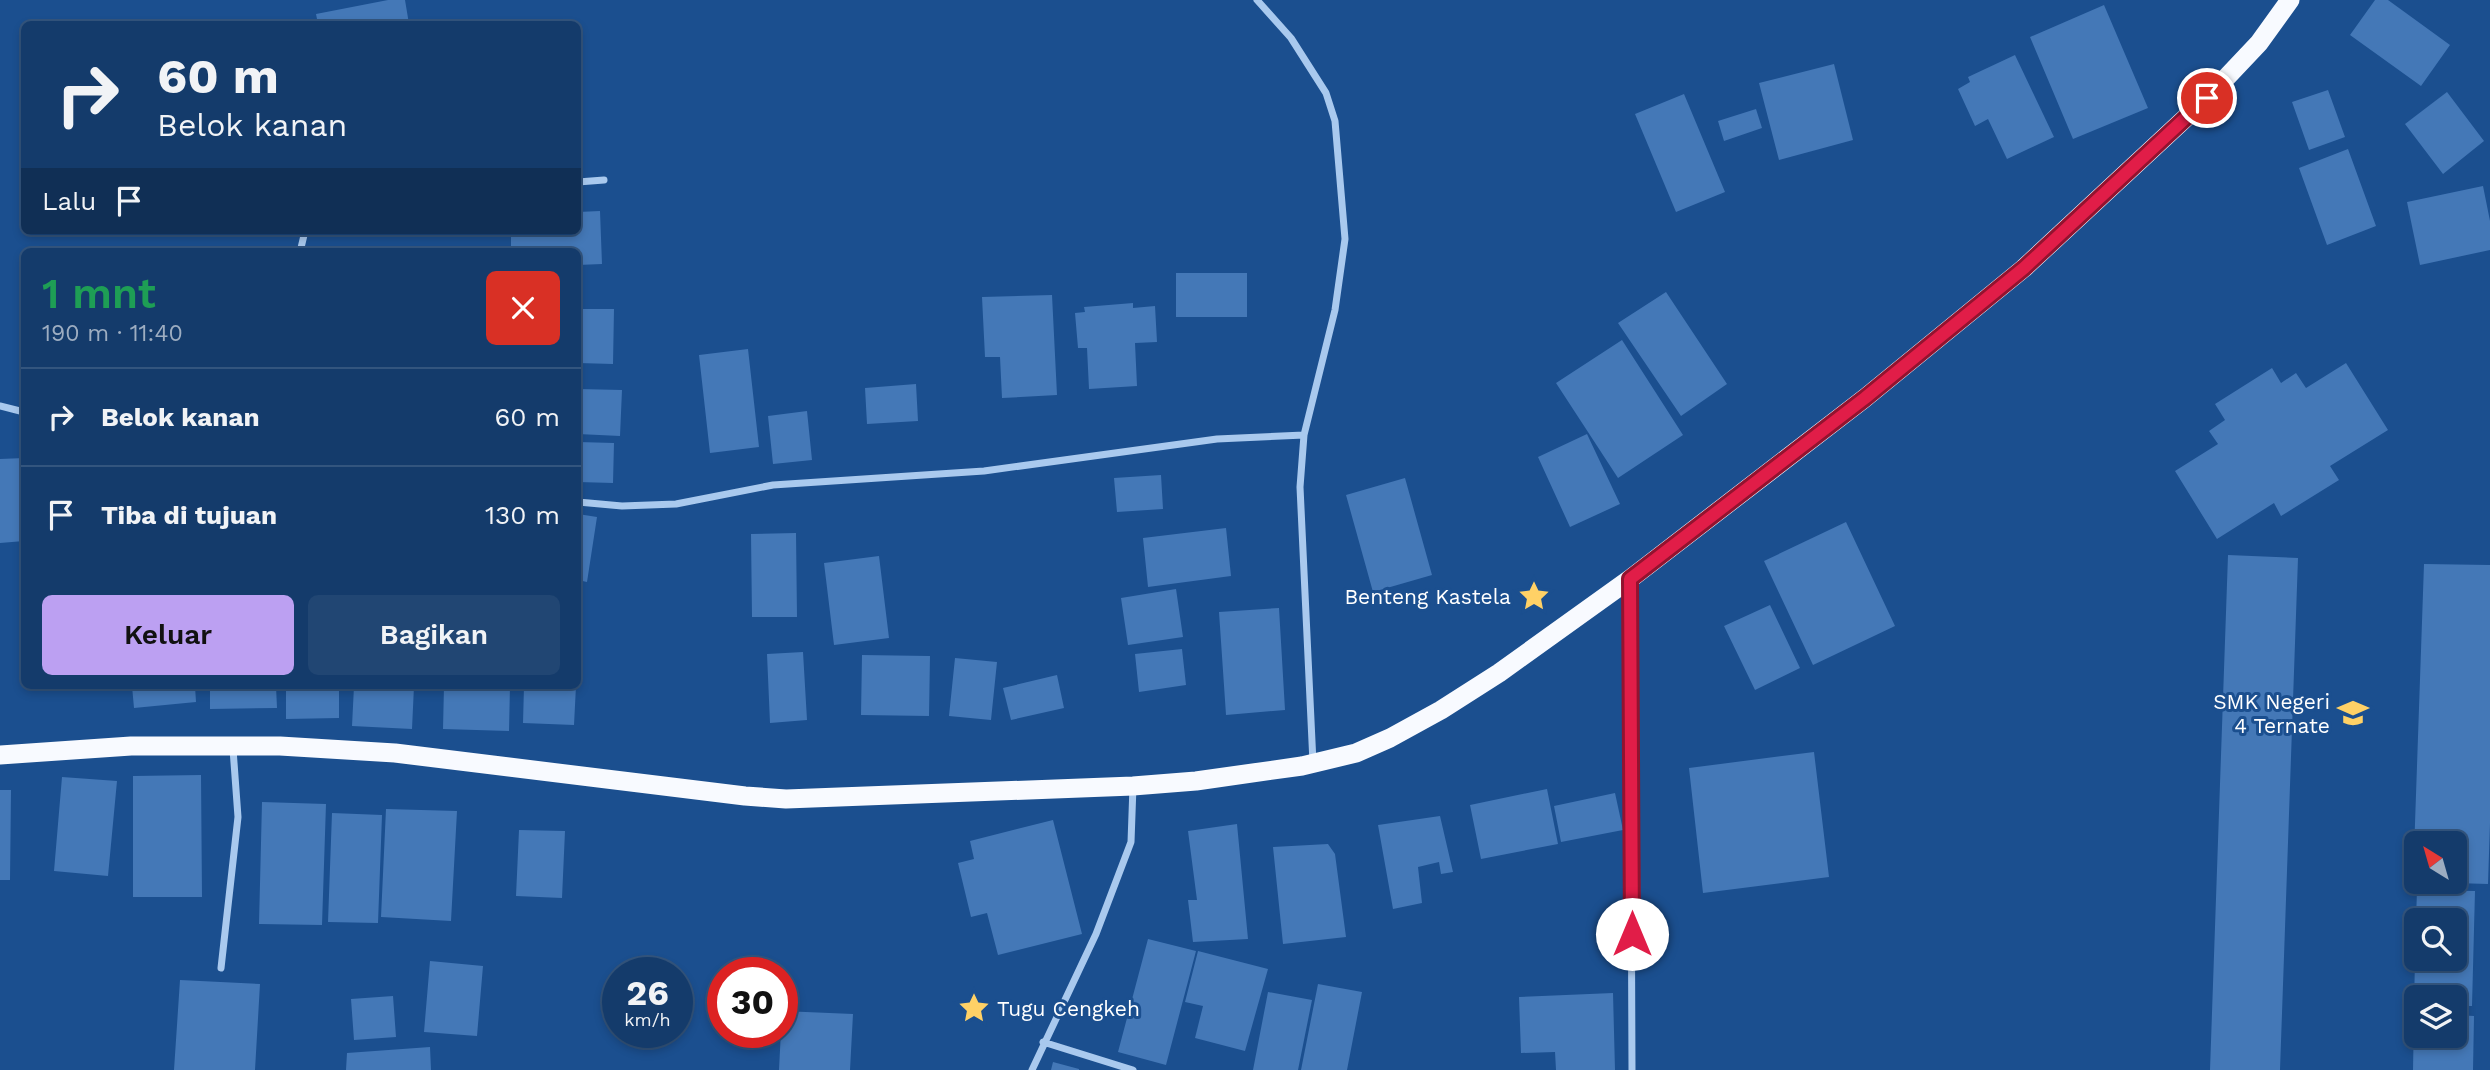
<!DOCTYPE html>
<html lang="id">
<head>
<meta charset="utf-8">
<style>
	body { margin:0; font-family:"Work Sans",sans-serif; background:#214673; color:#f1f3f6; height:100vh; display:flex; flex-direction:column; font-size:26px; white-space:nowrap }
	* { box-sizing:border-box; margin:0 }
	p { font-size:23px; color:#9dadc1 }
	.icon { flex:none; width:38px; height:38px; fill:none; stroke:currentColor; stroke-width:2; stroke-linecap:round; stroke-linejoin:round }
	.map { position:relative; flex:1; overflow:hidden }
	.sheet { position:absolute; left:21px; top:248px; width:560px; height:441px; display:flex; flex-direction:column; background:#143b6b; border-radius:10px; box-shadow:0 4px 10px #0003,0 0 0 2px #33557e }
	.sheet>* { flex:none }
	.top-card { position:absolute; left:21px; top:21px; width:560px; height:214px; border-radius:10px; box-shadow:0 4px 10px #0003,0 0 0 2px #33557e; background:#143b6b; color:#f1f3f6; overflow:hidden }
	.needle { width:46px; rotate:323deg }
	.controls { position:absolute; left:2404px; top:831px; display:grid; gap:14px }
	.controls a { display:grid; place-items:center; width:63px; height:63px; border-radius:10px; background:#143b6b; box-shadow:0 4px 10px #0003,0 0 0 2px #33557e; font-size:35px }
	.speed { position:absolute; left:602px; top:957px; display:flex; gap:14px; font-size:35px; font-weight:700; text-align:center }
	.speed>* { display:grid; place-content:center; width:91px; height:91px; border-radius:50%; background:#143b6b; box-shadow:0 4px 10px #0003,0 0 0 2px #33557e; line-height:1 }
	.speed small { font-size:18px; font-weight:400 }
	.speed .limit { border:10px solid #d22; background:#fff; color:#111 }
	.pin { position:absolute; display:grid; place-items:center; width:60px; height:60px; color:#fff; margin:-30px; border:4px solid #fff; border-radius:50%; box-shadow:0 2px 7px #0007 }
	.me { position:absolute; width:77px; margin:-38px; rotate:0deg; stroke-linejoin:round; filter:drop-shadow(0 0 5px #0008) }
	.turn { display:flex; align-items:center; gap:24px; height:147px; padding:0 21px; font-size:32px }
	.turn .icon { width:91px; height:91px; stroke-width:2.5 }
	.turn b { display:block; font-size:49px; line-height:60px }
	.then { display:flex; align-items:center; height:66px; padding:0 21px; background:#0003; gap:14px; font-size:26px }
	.round { display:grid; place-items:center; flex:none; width:74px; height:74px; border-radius:10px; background:#214673 }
	.summary { display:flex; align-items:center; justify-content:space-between; height:119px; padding:0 21px }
	h1 { font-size:42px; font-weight:600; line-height:52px; color:#1e9e55 }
	.primary-button { display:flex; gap:14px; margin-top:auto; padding:14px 21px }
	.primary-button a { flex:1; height:80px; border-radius:10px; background:#bca0f2; color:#111; font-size:28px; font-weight:600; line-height:80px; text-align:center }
	.primary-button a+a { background:#214673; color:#f1f3f6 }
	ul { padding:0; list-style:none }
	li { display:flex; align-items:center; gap:21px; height:98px; padding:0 21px; border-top:2px solid #33557e }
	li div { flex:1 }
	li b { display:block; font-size:26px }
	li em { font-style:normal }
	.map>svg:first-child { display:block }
</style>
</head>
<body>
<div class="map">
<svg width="2490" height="1070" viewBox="0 0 2490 1070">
	<rect width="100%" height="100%" fill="#1b4f8f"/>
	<!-- building -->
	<path fill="#4478b7" d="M388,0H405L409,24H318L316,14Z
		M2375,0H2388L2450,45L2421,86L2350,35Z
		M2104,5L2148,108L2073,139L2030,37Z
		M2015,55L2054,137L2007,159L1988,119L1975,126L1958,89L1970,82L1968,77Z
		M1834,64L1853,140L1779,160L1759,83Z
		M2328,90L2345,137L2309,150L2292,102Z
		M2447,92L2484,141L2443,174L2405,124Z
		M1684,94L1725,192L1676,212L1635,114Z
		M1756,109L1762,128L1724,141L1718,121Z
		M2348,149L2376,226L2327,245L2299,168Z
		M2483,186L2490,221V250L2420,265L2407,202Z
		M600,211L602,264L578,265V252H511V231H578V212Z
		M1176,273H1247V317H1176Z
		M1666,292L1727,384L1681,416L1618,323Z
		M1052,295L1057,395L1002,398L1000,357H985L982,297Z
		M1133,303V308L1155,306L1157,342L1135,343L1137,386L1089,389L1087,348H1078L1075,313L1085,312L1084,307Z
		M578,309H614L613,364L578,363Z
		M1622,340L1683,435L1618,478L1556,383Z
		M748,349L759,447L710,453L699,355Z
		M2346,363L2388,430L2330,466L2339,480L2281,516L2274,503L2217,539L2175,471L2218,444L2209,431L2225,420L2215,404L2272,368L2281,383L2296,373L2306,388Z
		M916,384L918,421L867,424L865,388Z
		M578,389L622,390L620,436L578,434Z
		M807,411L812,460L773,464L768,416Z
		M1587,434L1620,504L1570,527L1538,457Z
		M578,442L614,443L613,483L578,482Z
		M24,458V541L0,543V459Z
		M1161,475L1163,509L1117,512L1114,478Z
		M1405,478L1432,575L1373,592L1346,495Z
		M578,514L597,517L587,582L578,580Z
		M1846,522L1895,626L1813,665L1764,561Z
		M1226,528L1231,576L1148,587L1143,538Z
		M796,533L797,617H752L751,534Z
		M2228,555L2298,558L2280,1070H2210Z
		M879,556L889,638L834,645L824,563Z
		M2424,564L2490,565V823L2488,884L2455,883V844H2417V882L2413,881Z
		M1176,589L1183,637L1128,645L1121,598Z
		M1770,605L1800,668L1755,690L1724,626Z
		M1279,608L1285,710L1226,715L1219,612Z
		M1182,649L1186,685L1139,692L1135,654Z
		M803,652L807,720L770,723L767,654Z
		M862,655L930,656L929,716L861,715Z
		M955,658L997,662L991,720L949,716Z
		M1057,675L1064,708L1011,720L1003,688Z
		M132,686H195L196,702L134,708Z
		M210,686H276L277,708L210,709Z
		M286,686H339V718L286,719Z
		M354,686H414L412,729L352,726Z
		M444,686H510L509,731L443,729Z
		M524,686H576L574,725L523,723Z
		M1814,752L1829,877L1703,893L1689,768Z
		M201,775L202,897H133V776Z
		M62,777L117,781L108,876L54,871Z
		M1547,789L1558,844L1481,859L1470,805Z
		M0,790H11L10,880H0Z
		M1615,793L1623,830L1561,842L1554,806Z
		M262,802L326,804L322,925L259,924Z
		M386,809L457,811L451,921L381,917Z
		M332,813L382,815L378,923L328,922Z
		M1440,816L1453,872L1441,874L1439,862L1418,867L1422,903L1393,909L1378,825Z
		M1053,820L1082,934L998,955L987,913L971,917L958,863L974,859L970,841Z
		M1237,824L1248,939L1193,942L1188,900H1197L1188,831Z
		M519,830L565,831L562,898L516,896Z
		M1328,844L1335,854L1346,937L1283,944L1273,847Z
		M2417,890L2475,891L2472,1006H2455V998H2417V1005H2414L2415,959H2455V920H2416Z
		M1148,939L1196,951L1166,1065L1118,1052Z
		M1198,951L1268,969L1245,1051L1195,1038L1203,1006L1185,1002Z
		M430,961L483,966L477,1036L424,1032Z
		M180,980L260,984L255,1070H174Z
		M1318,984L1362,992L1347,1070H1301Z
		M1268,992L1312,1000L1298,1070H1253Z
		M1613,993L1615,1070H1556L1555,1052L1521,1053L1519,997Z
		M393,996L396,1037L354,1040L351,999Z
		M782,1011L853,1014L850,1070H779Z
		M2414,1015H2417V1036H2455V1015L2474,1016L2473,1070H2413Z
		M430,1047L431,1070H346L347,1053Z
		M1053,1062L1079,1069V1070H1051Z"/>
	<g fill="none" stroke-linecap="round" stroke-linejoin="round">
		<!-- minor -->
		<path stroke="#a9c9ee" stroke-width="7" d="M1257,0L1291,38L1326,93L1335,121L1345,239L1335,310L1304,435
			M578,182L604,180
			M300,252L305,231
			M0,406L24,412
			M578,502L622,506L676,504L773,485L984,471L1217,439L1304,435L1300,487L1313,763
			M1630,583L1632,1070
			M221,968L238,817L233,749
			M1043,1042L1133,1070
			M1032,1070L1096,934L1131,842L1133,786"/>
		<!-- trunk -->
		<path stroke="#f8faff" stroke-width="19" d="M0,755L131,746H280L395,753L745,796L786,799L1133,786L1196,781L1302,766L1356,753L1390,738L1441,710L1499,673L1630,579L1865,398L2024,268L2207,98L2259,43L2290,0"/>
	</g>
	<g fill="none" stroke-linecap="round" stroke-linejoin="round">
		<defs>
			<path id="route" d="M1632,934L1630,579L1865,398L2024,268L2207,98"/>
		</defs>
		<!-- route casing -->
		<use href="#route" stroke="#92132f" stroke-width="18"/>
		<!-- route -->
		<use href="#route" stroke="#e11d48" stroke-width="12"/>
	</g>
	<!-- icons -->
	<defs>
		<symbol id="sight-bare" viewBox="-9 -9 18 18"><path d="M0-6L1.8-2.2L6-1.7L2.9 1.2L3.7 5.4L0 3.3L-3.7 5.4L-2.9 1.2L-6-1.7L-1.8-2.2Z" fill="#ffd166" stroke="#1b4f8f" stroke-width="2.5" paint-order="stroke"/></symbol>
		<symbol id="school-bare" viewBox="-9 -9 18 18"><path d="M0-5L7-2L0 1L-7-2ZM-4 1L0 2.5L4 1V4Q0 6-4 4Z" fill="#ffd166" stroke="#1b4f8f" stroke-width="2.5" paint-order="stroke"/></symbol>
	</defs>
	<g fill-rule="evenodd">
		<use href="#sight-bare" x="1512" y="574" width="44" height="44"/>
		<use href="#school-bare" x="2331" y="691" width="44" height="44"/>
		<use href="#sight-bare" x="952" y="986" width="44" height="44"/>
	</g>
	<g text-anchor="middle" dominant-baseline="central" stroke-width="6" stroke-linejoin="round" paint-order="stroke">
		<!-- poi labels -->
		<g font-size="21" fill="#fff" stroke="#1b4f8f" text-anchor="end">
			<text x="1511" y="596">Benteng Kastela</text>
			<text x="2330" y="701">SMK Negeri<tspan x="2330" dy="24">4 Ternate</tspan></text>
			<text x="997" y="1008" text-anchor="start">Tugu Cengkeh</text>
		</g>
	</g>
</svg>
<div class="controls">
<a><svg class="needle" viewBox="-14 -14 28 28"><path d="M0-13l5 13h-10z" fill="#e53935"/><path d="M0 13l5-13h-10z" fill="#9dadc1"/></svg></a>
<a><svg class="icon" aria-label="search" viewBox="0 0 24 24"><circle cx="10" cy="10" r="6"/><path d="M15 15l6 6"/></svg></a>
<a><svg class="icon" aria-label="layers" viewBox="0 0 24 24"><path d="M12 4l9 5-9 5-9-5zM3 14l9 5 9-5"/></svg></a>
</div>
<div class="speed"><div>26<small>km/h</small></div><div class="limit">30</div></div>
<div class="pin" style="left:2207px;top:98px;background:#d93025"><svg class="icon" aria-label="arrive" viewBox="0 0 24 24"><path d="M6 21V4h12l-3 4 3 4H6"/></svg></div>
<svg class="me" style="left:1632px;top:934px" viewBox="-20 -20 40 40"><circle r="19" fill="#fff"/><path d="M0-13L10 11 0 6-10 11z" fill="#e11d48"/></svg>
<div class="top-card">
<div class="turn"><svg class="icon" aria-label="right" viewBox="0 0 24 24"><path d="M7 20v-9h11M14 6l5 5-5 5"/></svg><div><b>60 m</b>Belok kanan</div></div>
<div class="then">Lalu<svg class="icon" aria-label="arrive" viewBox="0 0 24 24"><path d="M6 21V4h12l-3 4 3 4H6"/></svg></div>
</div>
<section class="sheet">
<div class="summary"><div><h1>1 mnt</h1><p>190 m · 11:40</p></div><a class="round" style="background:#d93025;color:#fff"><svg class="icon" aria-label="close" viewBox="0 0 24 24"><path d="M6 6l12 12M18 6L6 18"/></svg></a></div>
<ul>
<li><svg class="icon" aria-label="right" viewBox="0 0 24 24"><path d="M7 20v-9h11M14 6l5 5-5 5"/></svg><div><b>Belok kanan</b></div><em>60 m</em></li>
<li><svg class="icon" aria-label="arrive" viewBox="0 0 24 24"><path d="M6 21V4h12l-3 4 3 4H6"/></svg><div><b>Tiba di tujuan</b></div><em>130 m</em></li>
</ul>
<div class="primary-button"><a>Keluar</a><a>Bagikan</a></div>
</section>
</div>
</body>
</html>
